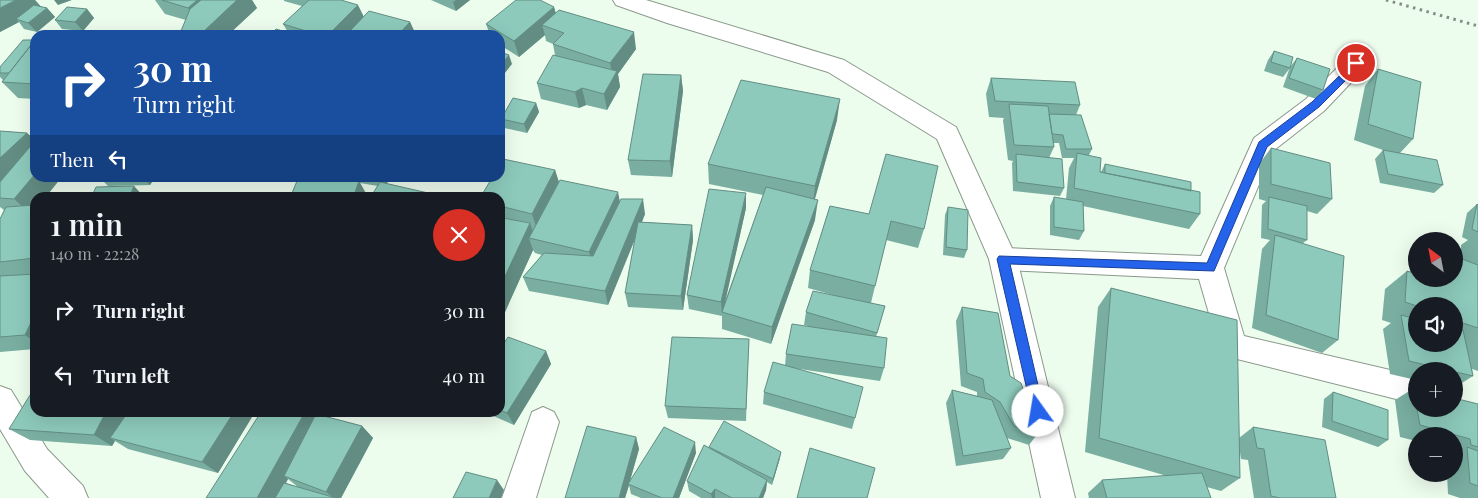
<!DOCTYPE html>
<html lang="en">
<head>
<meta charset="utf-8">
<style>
	body { margin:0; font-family:"Playfair Display",serif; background:#20242c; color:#f1f3f6; height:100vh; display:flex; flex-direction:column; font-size:19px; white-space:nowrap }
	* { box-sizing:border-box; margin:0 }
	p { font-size:16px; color:#9ea1a6 }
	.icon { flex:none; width:28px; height:28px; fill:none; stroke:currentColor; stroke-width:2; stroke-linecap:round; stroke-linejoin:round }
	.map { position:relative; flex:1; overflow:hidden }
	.drawer { position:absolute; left:30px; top:192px; width:475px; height:225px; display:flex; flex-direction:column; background:#171b24; border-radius:15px; box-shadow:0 5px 20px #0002 }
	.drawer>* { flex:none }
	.hud { position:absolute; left:30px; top:30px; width:475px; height:152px; border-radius:15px; box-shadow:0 5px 20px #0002; background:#1a4fa0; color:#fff; overflow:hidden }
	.needle { width:32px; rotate:328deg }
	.buttons { position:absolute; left:1408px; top:232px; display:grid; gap:10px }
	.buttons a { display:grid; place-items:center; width:55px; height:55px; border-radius:50%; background:#171b24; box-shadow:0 5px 20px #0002; font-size:25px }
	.pin { position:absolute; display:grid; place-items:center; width:42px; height:42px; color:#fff; margin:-21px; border:2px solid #fff; border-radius:50%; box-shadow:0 1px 5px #0007 }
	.me { position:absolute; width:55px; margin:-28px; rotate:347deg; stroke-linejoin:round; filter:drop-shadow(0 0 4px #0008) }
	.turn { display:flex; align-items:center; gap:18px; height:105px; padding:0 20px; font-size:22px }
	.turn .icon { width:65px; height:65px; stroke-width:2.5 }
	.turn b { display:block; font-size:35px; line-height:42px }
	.then { display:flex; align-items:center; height:48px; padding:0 20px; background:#0003; gap:10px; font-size:19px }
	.round { display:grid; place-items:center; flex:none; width:52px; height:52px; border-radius:26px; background:#20242c }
	.headline { display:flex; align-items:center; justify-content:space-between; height:85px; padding:0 20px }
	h1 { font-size:30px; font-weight:600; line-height:38px }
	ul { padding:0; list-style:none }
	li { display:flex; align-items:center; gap:15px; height:65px; padding:0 20px }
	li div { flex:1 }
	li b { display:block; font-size:19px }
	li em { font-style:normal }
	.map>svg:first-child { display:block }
</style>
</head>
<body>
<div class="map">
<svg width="1478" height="498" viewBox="0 0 1478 498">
	<rect width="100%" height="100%" fill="#ecfced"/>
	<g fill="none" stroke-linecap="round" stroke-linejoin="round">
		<defs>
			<path id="minor" d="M1356,55L1364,57L1368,63L1364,69L1324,111L1273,151L1224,268L1244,336L1416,376V404L1221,355L1199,279L1003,270L993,267L989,259L993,251L1003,248L1201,256L1254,138L1306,99L1348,57Z
				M0,386L11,390L47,449L83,486L88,498H49L25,471L0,429Z
				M543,407L554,412L559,422L536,498H502L532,412Z"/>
			<path id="tertiary" d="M613,0H646L844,60L956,127L1017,259L1075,498H1041L989,259L937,139L828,72L667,23L616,5Z"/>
		</defs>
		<!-- minor casing -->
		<use href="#minor" stroke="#8b998c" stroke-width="2"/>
		<!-- tertiary casing -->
		<use href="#tertiary" stroke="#8b998c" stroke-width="2"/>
		<!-- minor -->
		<use href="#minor" fill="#fff" fill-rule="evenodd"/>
		<!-- tertiary -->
		<use href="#tertiary" fill="#fff" fill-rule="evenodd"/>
		<!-- rail -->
		<path stroke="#838d83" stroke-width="3" stroke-dasharray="2.5 4.5" stroke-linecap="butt" d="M1386,0L1478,26"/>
	</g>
	<!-- wall -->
	<path fill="#79aea1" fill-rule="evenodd" d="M0,0H35L41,7L47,8L55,17L37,32L24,29L19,22L0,32Z
		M155,0H252L257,8L228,35H184L181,31L186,20L165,14Z
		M284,0H341L364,17L410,22L416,35H270L288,32L283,24L302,6L284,1Z
		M431,0H470L456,11Z
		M554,7L556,13L636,49L618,74L620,87L607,110L586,105L579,108L541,99L537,83L555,55L553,44L546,41L545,35L519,57L500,45V35H490L486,24Z
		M87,9L94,18L83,31L62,29L55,20Z
		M35,40V99L18,98L2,82L3,80L0,77V67Z
		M1274,51L1290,68L1283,77L1264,71L1268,60Z
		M1297,58L1323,90L1316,99L1283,87L1290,67Z
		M1378,69L1413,139L1400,153L1443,185L1434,193L1380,183L1375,159L1383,150L1354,140L1365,86Z
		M681,75L683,91L672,177L631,175L628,160Z
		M991,78L1080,105L1076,115L1092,149L1089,155L1101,172L1105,164L1191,191L1200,214L1189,229L1083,206L1084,231L1079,240L1050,235V206L1054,197L1066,199L1069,168L1074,158H1062L1059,143H1053L1054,147L1049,158L1064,188L1060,196L1013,191L1012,163L1013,161L1008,160L1003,120L1004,118L989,117L986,94Z
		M536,103L539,112L527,133L504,128L501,119Z
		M837,120L815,199V220L771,344L722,329V316L689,309L687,295L746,208L724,304L763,195L709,184L708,164Z
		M0,131L27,133L35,140V349L0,352V219L4,210L0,207Z
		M1271,148L1332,199L1317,214L1307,211V240L1303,243L1338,340L1322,353L1252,328L1262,249L1270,240L1261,238L1262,205L1266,201L1259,199V164Z
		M555,170L559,182L620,202L645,214L642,222L692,225L693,240L683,310L628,307L625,293L636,237L608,305L529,291L523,277L542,255L535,253L533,250L500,323V198Z
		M100,178H196L193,182H157L154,179L150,185L108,186Z
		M349,178H390L387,183L378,186L360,183L368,197Z
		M1477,204L1478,205V371L1472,369L1473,376L1454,388V371H1416V380L1390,374L1383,329L1391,323L1382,320L1385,289L1407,271L1410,272V268L1416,263V279H1454L1461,259V245L1468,240L1462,237L1467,213ZM1416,306H1454V344H1416Z
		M830,206L924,229L918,248L886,240L871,303L885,306L876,337L884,368L880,381L793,368L855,418L852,429L763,404L764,392L785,366L786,354L808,326L804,325L806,312L833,295L808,288L810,270Z
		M948,207L967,250L964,258L943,255L945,215Z
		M1111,288L1239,438L1253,427L1336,498H1254L1248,460L1241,459L1239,445L1240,478L1221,491L1207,487L1211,498H1089L1088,493L1102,480L1167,476L1085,452L1098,307Z
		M962,307L1010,376L1038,433L1029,445L1007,438L1011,448L1003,459L956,466L946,403L952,390L977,396V392L961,386L956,321Z
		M749,339L746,421L668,418L665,406Z
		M500,349L546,351L551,364L514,425L484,412H500Z
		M1414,388H1416V409H1454L1478,404V498H1460L1448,494L1447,474H1454V436H1416V441L1400,437L1395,400Z
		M1333,392L1388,440L1378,447L1322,427L1324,399Z
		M35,412H255L218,473L128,449L115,441L112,446L30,440L9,429Z
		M317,414L362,426L373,438L341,498H206ZM288,479L298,487L286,483Z
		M636,437L639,449L630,481L696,453L679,498H641L631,494L629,485L625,498H565Z
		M709,448L780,458L772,485L767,482L766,490L763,498H701L689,491L687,481Z"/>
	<!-- shaded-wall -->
	<path fill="#638d83" d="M16,0H35L44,10L16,19L19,22L0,32V8Z
		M54,0H72L58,5Z
		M197,0H224L200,24L188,8Z
		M237,0H252L257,8L228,35H205L203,32Z
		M456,0H470L456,11L453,2Z
		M358,5L366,21L353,35H328Z
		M554,7L558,24L542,25L545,35L519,57L514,41Z
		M47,8L55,17L37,32L28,23Z
		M87,9L94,18L83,31L75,22Z
		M410,22L416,35H398Z
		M634,32L636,49L618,74L620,87L607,110L604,94L613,78L610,63Z
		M509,55L512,64L501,78L500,74V66Z
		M681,75L683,91L672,177L670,161Z
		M582,88L586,105L579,108L575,92Z
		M840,99L837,120L813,205L815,186Z
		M536,103L539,112L527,133L524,124Z
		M27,133L35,140V157L0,182V158Z
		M555,170L560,186L537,229L532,214Z
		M35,174V178H61L45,198H35V210L31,214L14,199Z
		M143,178H153L154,179L150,185Z
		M189,178H196L193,182Z
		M380,178H390L385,187Z
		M359,181L368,197V198H353Z
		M134,186L145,198H129Z
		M618,192L621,207L593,267L589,252Z
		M746,193V208L723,312H722L721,302Z
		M643,199L645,214L608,305L605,291Z
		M818,200L815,220L771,344L772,327Z
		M500,211L504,221L500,228Z
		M530,223L536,240L529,238L533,250L500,323V287Z
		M692,225L693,240L683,310L681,296Z
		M35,314V342L25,335Z
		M546,351L551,364L514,425L507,413Z
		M106,412H130L110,438L115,441L112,446L94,435Z
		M234,412H255L218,473L202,462Z
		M305,412H315L321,418L284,476L288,479L277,498H257Z
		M362,426L373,438L341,498H334L326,492Z
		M636,437L639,449L629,484H628L629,485L625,498H619Z
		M695,442L696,453L679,498H673Z
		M781,452L780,458L772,485L773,479Z
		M497,480L504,490L501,498H489Z
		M767,480L766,490L763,498H759Z
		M715,489V498H712L711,494Z"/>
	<!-- building -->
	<path fill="#8dcabb" stroke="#638d83" d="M0,0H16L0,8Z
		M162,0H197L188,8Z
		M201,0H237L203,32L181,31L190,9Z
		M309,0H341L358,5L328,35H319L283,24Z
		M516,0H540L554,7L514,41L486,24Z
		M34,5L47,8L28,23L16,19Z
		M67,7L87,9L75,22L55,20Z
		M559,10L634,32L610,63L553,44L564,33L542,25Z
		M369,11L410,22L398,35H346Z
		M276,29L296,35H270Z
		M23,40H35L9,73H0V67Z
		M35,40V84L2,82Z
		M1274,51L1293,57L1290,68L1271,62Z
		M500,52L509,55L500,66Z
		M553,55L617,71L604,94L582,88L575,92L537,83Z
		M1297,58L1330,69L1323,90L1289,78Z
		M1378,69L1421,82L1413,139L1368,124Z
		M643,74L681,75L670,161L628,160Z
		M991,78L1075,82L1080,105L995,101Z
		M741,80L840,99L815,186L708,164Z
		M513,98L536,103L524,124L501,119Z
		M1009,104L1048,106L1054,147L1014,145Z
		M1049,114L1081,115L1092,149H1066L1063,135L1052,134Z
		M35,115V120H31Z
		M0,131L27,133L0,158Z
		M34,142H35V174L14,199L0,198V182Z
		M1271,148L1330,163L1332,199L1271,184Z
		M1383,150L1437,160L1443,185L1388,174Z
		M1077,153L1101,158L1100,172L1200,192V214L1074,188Z
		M886,154L938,166L924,229L891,221L875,286L810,270L830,206L869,214Z
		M1016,154L1062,159L1064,188L1017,182Z
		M503,159L555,170L532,214L500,206V198H480L492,178H500V164Z
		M1105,164L1191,182V191L1105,173Z
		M560,180L618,192L589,252L529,238Z
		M297,181H359L353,198H290Z
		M380,182L450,198H370Z
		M134,186L129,198H91L96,187Z
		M766,187L818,200L772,327L722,312Z
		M709,189L746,193L721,302L687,295Z
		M1054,197L1083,202L1084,231L1054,227Z
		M1269,197L1307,206V240L1268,229Z
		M621,199H643L605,291L523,277L544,253L593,256Z
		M1477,204L1478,205V232L1472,229Z
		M35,205V258L0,262V219L6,207Z
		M948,207L968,210L967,250L946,247Z
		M503,218L530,223L500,287V224Z
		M638,222L692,225L681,296L625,293Z
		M1275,235L1344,256L1338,340L1266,315Z
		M1454,256L1478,265V328L1454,320V306H1417L1405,302L1407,271L1416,274V279H1429L1432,280V279H1454Z
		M35,274V314L25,335L0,337V276Z
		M1111,288L1237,320L1240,478L1099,438Z
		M813,291L885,306L877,333L806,312Z
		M962,307L998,313L1010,376L1021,383L1038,433L1014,426L1000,402L985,392L983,379L967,373Z
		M1401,315L1416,319V344H1454V328L1463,330L1473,376L1409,361Z
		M792,324L887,338L884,368L786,354Z
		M508,337L546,351L507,413L500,410V349Z
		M672,337L749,339L746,409L665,406Z
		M773,362L863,387L855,418L764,392Z
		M35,387V412H106L94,435L9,429Z
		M1414,388H1416V402Z
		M952,390L992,400L1011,448L963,456Z
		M1333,392L1388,410V440L1332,421Z
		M1454,398L1478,404V447L1471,445L1470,439L1420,425L1417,409H1454Z
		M128,412H234L202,462L110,438Z
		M261,412H305L257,498H206Z
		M316,414L362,426L326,492L284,476Z
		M724,421L781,452L773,479L709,447Z
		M587,426L636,437L619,498H565Z
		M664,427L695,442L673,498H662L628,484Z
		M1253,427L1325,440L1336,498H1280L1271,496L1264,449L1257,448Z
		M704,445L767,480L759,498H732L715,489L711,494L687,481Z
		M1467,447L1478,451V486L1470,483Z
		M810,448L875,468L867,498H797Z
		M466,472L497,480L489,498H453Z
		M1202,473L1211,498H1107L1102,480Z
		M284,483L336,498H275Z"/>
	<!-- route -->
	<path fill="#2563eb" stroke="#184099" d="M1356,60L1361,63L1360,66L1319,107L1267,147L1214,271L1010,264L1044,411L1043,416L1038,417L1033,416L997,259L999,256L1207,263L1259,142L1312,102Z"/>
</svg>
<div class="buttons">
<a><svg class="needle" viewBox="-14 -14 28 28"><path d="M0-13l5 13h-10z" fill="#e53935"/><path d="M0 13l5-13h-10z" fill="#9ea1a6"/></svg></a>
<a><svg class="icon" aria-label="sound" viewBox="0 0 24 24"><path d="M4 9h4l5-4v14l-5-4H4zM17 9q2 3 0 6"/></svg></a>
<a>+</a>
<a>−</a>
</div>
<div class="pin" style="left:1356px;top:63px;background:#d93025"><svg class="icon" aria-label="arrive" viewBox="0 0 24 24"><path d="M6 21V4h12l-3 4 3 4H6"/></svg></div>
<svg class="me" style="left:1038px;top:411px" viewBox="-20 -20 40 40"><circle r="19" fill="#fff"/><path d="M0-13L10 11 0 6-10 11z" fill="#2563eb"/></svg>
<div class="hud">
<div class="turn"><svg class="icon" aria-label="right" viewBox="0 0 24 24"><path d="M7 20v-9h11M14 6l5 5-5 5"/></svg><div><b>30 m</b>Turn right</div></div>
<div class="then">Then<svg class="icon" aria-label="left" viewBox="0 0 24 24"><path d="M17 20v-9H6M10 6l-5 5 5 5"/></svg></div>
</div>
<section class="drawer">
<div class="headline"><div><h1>1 min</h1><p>140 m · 22:28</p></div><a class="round" style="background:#d93025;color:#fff"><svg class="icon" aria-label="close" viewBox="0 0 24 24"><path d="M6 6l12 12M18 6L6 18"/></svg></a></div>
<ul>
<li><svg class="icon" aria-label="right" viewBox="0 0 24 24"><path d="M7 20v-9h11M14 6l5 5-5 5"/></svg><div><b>Turn right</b></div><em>30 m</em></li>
<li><svg class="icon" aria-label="left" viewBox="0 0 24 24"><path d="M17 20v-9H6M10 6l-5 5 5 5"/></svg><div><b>Turn left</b></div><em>40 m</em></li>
</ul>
</section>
</div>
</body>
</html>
